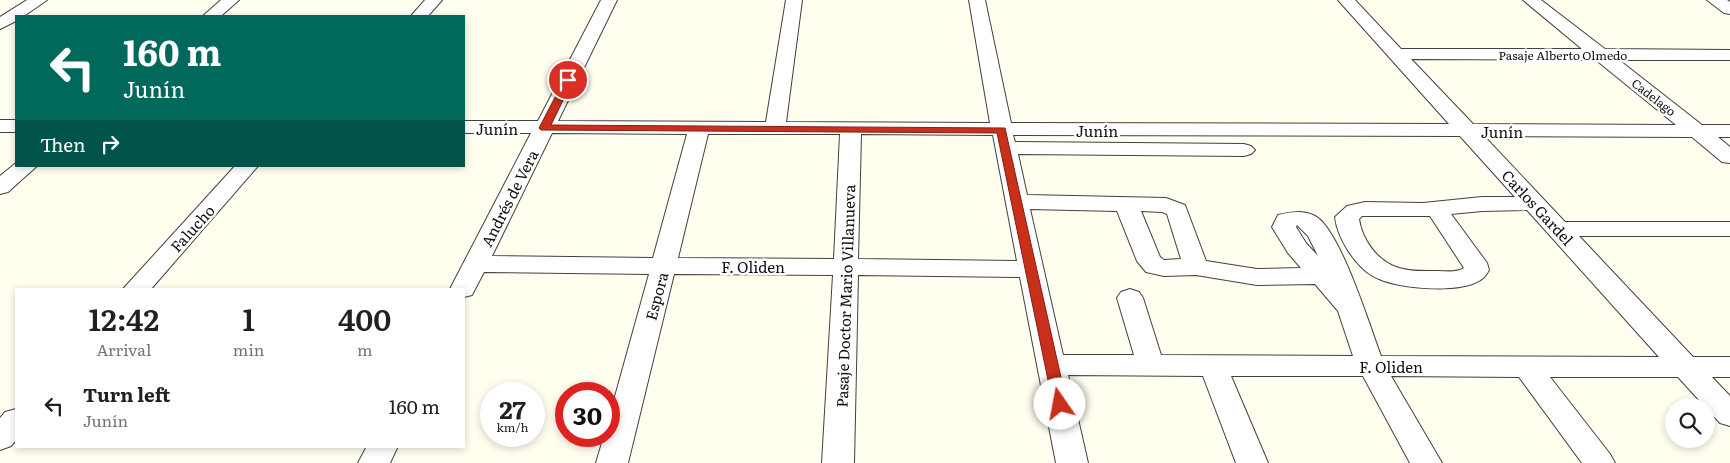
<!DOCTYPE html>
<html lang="en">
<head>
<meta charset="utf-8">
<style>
	body { margin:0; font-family:Literata,serif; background:#f2f2f2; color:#202124; height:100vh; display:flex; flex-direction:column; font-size:19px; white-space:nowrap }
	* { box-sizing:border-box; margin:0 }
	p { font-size:16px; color:#757577 }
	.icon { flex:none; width:28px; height:28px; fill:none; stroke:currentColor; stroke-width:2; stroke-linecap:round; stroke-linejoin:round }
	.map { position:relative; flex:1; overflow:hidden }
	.details { position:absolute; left:15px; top:288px; width:450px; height:160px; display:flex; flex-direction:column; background:#fff; border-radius:0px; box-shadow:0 2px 8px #0003 }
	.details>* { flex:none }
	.guide { position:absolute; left:15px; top:15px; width:450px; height:152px; border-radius:0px; box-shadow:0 2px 8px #0003; background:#00695c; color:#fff; overflow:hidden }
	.buttons { position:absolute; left:1665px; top:398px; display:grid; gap:10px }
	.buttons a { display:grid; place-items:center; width:50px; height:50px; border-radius:50%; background:#fff; box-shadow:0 2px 8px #0003; font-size:25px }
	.speed { position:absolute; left:480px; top:382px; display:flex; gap:10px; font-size:25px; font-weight:700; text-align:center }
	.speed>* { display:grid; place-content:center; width:65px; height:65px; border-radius:50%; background:#fff; box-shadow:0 2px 8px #0003; line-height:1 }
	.speed small { font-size:12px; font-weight:400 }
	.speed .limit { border:8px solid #d22; background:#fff; color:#111 }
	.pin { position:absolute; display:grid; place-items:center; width:42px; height:42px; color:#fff; margin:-21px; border:2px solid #fff; border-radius:50%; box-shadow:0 1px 5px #0007 }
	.me { position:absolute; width:55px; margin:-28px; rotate:348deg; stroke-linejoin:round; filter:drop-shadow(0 0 4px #0008) }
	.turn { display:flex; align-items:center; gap:18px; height:105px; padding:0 25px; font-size:22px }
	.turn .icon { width:65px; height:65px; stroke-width:2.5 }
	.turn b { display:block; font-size:35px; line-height:42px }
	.then { display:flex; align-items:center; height:48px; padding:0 25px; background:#0003; gap:10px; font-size:19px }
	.eta { display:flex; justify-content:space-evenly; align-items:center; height:85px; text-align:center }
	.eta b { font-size:30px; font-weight:600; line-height:35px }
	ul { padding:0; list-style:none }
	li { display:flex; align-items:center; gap:15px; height:65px; padding:0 25px }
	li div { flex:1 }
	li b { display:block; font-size:19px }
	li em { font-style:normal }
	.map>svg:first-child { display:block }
</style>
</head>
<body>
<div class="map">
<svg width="1730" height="463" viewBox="0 0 1730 463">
	<rect width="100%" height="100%" fill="#fffeef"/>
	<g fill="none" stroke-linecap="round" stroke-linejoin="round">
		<defs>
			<path id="minor" d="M27,0H47L24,16H16V21L0,29V17Z
				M221,0H239L221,16H203Z
				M425,0H442L428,16H411Z
				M601,0H617L558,121L766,122L786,0H802L786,122L990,123L969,0H985L1011,123L1449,124L1338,0H1355L1401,49H1582L1523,0H1541L1605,49L1730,50V60H1619L1702,125H1730V137H1718L1730,147V163L1722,162L1692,137L1484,136L1565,222H1730V236H1579L1693,357H1730V377H1712L1730,396V426L1720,423L1678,377H1550L1610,454L1615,463H1582L1519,377L1391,376L1442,463H1410L1363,376H1231L1268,463H1236L1203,376L1068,375L1088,463H1056L1020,277L858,275L854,463H822L833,275L674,274L628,463H596L604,436H609V418L649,274L484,272L472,295L464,297V289H450L531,133H464V121H538ZM1411,59L1596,60L1676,125L1473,124ZM552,133L687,134L653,258L492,256ZM708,134H840L834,259L678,258ZM861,134L993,135L1017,261L858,259ZM1013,135L1460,136L1515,197H1482L1423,203L1365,202L1347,206L1335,217C1337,237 1354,264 1371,275C1393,289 1456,294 1479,281C1484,278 1487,274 1489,270L1487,263L1451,214L1482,211L1527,210L1659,357L1381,356C1370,327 1340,229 1315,216C1303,210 1291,212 1278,215L1272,227L1288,253L1301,268L1257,269L1206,261L1185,205L1166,198L1027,195L1018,154L1244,156L1251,154L1255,150L1251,146L1244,144L1015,142ZM1030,209L1117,211L1137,261L1146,272L1164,276L1196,275L1257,285L1315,284L1338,311L1353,356L1161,355L1143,298L1139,292L1130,289L1121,292L1117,298L1134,355H1063ZM1141,211L1162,212L1167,214L1181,259L1164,260L1160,257ZM1362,216H1430L1464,268C1456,273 1446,271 1438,271C1425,271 1411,272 1399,268C1378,262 1362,240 1359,219ZM1297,225L1308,236L1318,256L1306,243L1296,227Z
				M1707,0H1727L1730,2V14L1724,13Z
				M0,120H16V132H0Z
				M16,163V166H37L8,192L0,194V176Z
				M235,166H258L151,289H123Z
				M16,409V440L11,446L0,450V418L5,412Z
				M367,446H398L390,463H358Z"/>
		</defs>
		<!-- minor casing -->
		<use href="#minor" stroke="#414141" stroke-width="2"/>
		<!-- minor -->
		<use href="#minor" fill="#fff" fill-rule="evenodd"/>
	</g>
	<!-- route -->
	<path fill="#c8301c" stroke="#821f12" d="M568,77L573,80L551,125L1005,128L1067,404L1065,408L1060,410L1055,408L1053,404L997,133L541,130L539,128L564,80Z"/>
	<g text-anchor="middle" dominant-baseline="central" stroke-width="5" stroke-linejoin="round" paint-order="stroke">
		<!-- far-street labels -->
		<g font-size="12" fill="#0e0e0e" stroke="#fff">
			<text x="1563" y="55">Pasaje Alberto Olmedo</text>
			<text transform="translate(1654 97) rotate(38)">Cadelago</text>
		</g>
		<!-- street labels -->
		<g font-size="15" fill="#0e0e0e" stroke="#fff">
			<text x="497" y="128">Junín</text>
			<text x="1097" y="130">Junín</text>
			<text x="1502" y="131">Junín</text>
			<text transform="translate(509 198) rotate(-63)">Andrés de Vera</text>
			<text transform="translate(1538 207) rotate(47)">Carlos Gardel</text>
			<text transform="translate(192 228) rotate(-48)">Falucho</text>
			<text x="753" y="266">F. Oliden</text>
			<text transform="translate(656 296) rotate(-75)">Espora</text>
			<text transform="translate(845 296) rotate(-88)">Pasaje Doctor Mario Villanueva</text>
			<text x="1391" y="366">F. Oliden</text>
		</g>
	</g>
</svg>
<div class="buttons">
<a><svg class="icon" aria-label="search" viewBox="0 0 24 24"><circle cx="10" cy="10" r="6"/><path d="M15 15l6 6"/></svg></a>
</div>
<div class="speed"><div>27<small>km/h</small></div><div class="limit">30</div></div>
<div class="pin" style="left:568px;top:80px;background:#d93025"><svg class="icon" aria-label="arrive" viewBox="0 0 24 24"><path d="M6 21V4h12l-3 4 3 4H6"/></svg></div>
<svg class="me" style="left:1060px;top:404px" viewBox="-20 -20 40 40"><circle r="19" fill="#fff"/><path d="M0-13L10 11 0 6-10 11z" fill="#c8301c"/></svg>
<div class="guide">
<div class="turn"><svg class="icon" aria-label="left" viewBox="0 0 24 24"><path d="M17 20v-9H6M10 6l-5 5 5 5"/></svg><div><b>160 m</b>Junín</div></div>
<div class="then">Then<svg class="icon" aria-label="right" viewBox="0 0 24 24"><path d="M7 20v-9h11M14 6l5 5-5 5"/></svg></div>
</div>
<section class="details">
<div class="eta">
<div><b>12:42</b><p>Arrival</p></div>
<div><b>1</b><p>min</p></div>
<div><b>400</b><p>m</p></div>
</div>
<ul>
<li><svg class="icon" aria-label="left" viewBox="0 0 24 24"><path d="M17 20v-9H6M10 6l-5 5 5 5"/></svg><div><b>Turn left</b><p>Junín</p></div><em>160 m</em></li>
</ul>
</section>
</div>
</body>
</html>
